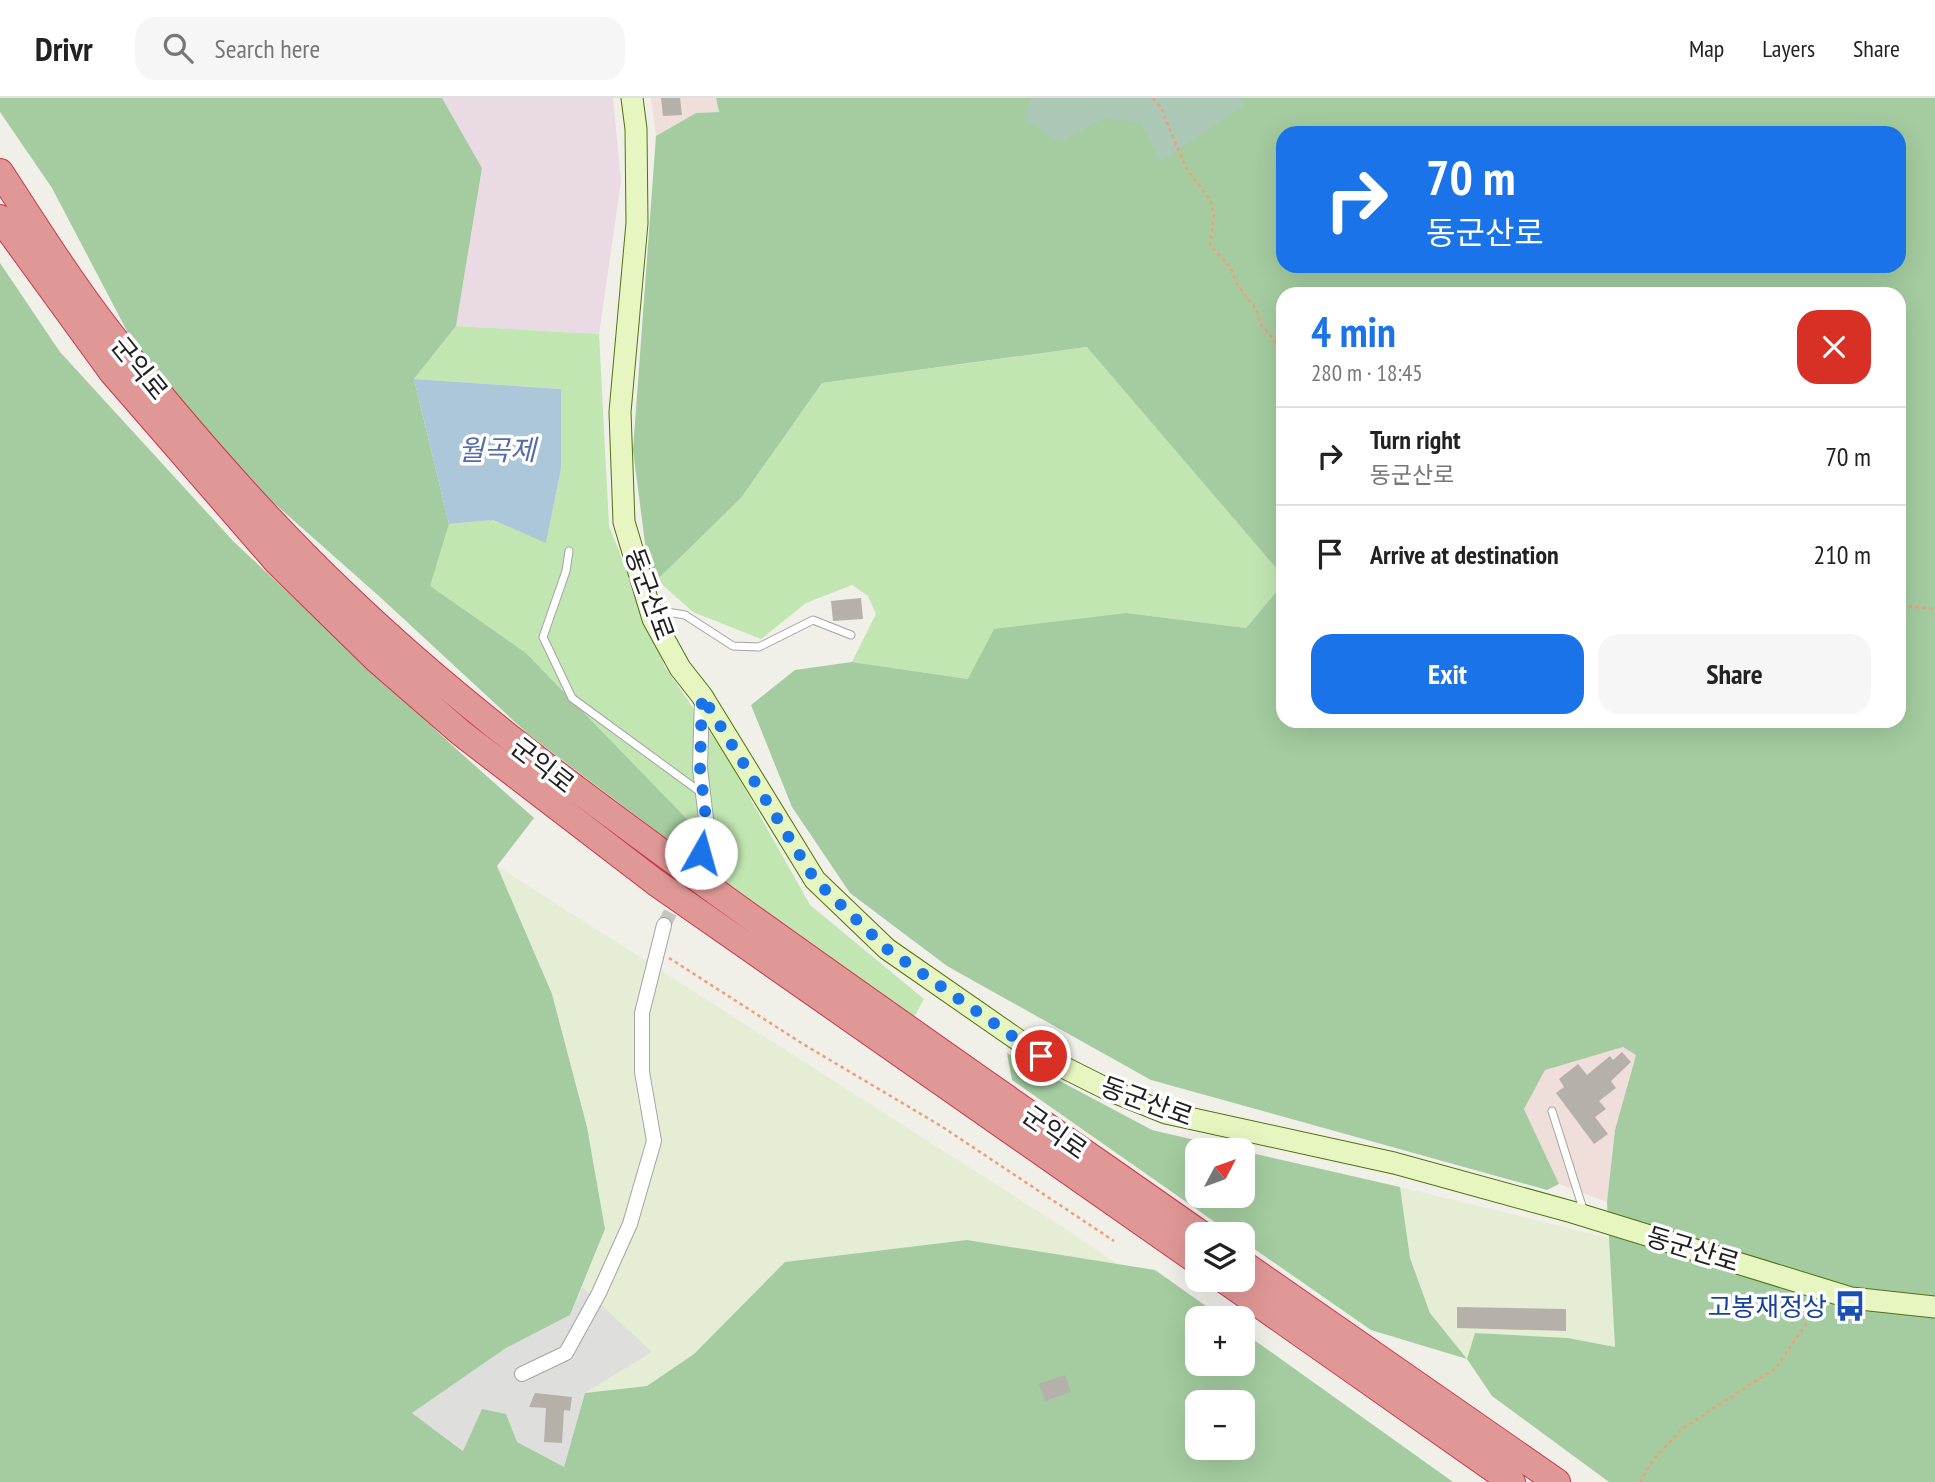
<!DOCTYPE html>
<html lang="en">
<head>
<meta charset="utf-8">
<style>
	body { margin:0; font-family:"PT Sans Narrow","Noto Sans KR",sans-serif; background:#f6f6f6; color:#222; height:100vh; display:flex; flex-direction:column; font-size:26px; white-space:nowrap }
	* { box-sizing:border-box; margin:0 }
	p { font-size:23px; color:#767676 }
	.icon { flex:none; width:38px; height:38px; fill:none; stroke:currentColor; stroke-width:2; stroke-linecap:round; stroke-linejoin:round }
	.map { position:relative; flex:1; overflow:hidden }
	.sheet { position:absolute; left:1276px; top:189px; width:630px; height:441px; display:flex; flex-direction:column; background:#fff; border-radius:21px; box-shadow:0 7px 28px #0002 }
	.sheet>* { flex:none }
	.hud { position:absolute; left:1276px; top:28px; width:630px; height:147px; border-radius:21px; box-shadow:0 7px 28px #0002; background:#1a73e8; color:#fff; overflow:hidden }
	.needle { width:46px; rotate:49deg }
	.tools { position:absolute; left:1185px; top:1040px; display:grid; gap:14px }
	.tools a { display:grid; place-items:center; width:70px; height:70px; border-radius:14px; background:#fff; box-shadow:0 7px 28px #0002; font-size:35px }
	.pin { position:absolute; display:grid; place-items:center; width:60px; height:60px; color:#fff; margin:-30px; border:4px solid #fff; border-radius:50%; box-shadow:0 2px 7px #0007 }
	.me { position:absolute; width:77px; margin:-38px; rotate:7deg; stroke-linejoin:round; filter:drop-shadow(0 0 5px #0008) }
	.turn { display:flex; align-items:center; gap:24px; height:147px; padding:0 35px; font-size:32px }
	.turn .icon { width:91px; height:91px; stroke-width:2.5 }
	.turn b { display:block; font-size:49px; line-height:60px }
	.round { display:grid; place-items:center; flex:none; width:74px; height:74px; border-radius:21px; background:#f6f6f6 }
	.summary { display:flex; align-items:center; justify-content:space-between; height:119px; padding:0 35px }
	h1 { font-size:42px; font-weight:600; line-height:52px; color:#1a73e8 }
	.cta { display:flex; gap:14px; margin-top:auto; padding:14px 35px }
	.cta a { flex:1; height:80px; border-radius:21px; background:#1a73e8; color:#fff; font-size:28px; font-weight:600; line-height:80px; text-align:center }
	.cta a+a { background:#f6f6f6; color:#222 }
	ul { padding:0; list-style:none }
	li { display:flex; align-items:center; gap:21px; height:98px; padding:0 35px; border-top:2px solid #e0e0e0 }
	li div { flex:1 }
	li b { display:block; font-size:26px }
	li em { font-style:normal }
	header { display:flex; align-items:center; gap:42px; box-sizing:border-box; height:98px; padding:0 35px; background:#fff; border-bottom:2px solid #e0e0e0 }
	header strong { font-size:33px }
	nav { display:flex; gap:38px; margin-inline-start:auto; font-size:24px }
	.search { width:490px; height:63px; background:#f6f6f6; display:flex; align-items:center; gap:18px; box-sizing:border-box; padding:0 24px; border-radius:21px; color:#767676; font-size:26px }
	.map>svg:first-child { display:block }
</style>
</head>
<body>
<header>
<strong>Drivr</strong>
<div class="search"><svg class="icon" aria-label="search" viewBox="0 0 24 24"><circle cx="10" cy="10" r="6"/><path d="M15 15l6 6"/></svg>Search here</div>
<nav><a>Map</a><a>Layers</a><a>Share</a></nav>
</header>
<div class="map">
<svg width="1935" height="1384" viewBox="0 0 1935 1384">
	<rect width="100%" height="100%" fill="#f0efe8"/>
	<!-- residential -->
	<path fill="#dededd" d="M582,1189L653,1254L585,1295L564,1370L517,1344L464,1353L412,1315L506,1250L570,1217Z"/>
	<!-- commercial -->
	<path fill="#efded9" d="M651,0H716L719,14L696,15L656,38Z
		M1623,949L1636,957L1615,1032L1607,1104L1559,1086L1524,1011L1545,971Z"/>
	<!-- industrial -->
	<path fill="#e9dae3" d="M442,0H613L621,83L599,236L456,228L482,70Z"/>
	<!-- farmland -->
	<path fill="#e6edd5" d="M497,768L1058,1126L1119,1167L1093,1163L785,1164L694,1256L647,1288L585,1295L652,1254L582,1189L605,1131L587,1029L552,896Z
		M1400,1089L1609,1140L1615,1249L1568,1240L1467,1261L1430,1215L1410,1160Z"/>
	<!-- grass -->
	<path fill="#c1e6b2" d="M456,228L599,236L609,428L665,569L727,659L810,807L924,901L914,919L688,757L687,721L526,555L429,489L449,426L492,422L546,444L561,371V291L414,281Z
		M1088,249L1283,478V486L1246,530L1127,515L968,581L852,564L876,516L868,498L852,487L806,505L761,541L693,514L657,482L741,400L822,285Z"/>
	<!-- forest -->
	<path fill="#a4cca0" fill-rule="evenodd" d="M0,0H442L482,70L456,228L414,281L449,426L430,488L526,555L687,721L688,757L528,636L380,499L214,352L127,233L52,90L0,14Z
		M716,0H1935V1384H1609L1492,1298L1467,1261L1371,1232L1243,1143L1242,1136H1232L1012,982L1007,955L1152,1032L1238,1052H1197V1097H1242L1243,1053L1400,1089L1410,1160L1430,1215L1467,1261L1475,1235L1568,1240L1615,1249L1607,1104L1615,1032L1636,957L1623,949L1545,972L1524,1011L1559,1086L1547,1092L1151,982L947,868L850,795L792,709L751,607L795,572L852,564L968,581L994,531L1127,515L1246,530L1283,486V623H1899V196H1283V478L1087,249L822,285L741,400L657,482L646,453L633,352L656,38L696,15L719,14ZM1283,35H1899V168H1283Z
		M0,165L60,254L234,444L454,649L534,720L497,768L552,896L587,1029L605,1131L570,1217L506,1250L412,1315L463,1353L482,1311L506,1316L517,1344L564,1369L585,1295L647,1288L694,1256L785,1164L967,1142L1155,1172L1223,1220H1197V1265H1242L1243,1234L1453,1384H0ZM1197,1304H1242V1349H1197Z"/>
	<!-- cemetery -->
	<path fill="#abc7b5" d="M1030,0H1240L1245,6L1161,64L1141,25L1105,20L1060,44L1025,21Z"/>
	<!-- water -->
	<path fill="#acc6da" d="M414,281L561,291V371L546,445L493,422L449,426Z"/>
	<!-- building -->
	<path fill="#b5b1aa" d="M661,0H680L682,17L663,18Z
		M861,500L863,521L833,523L831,503Z
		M1622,954L1631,964L1611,983L1616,990L1599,1003L1606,1011L1595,1019L1608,1036L1594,1046L1556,995L1564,989L1559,981L1578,966L1587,977L1610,958L1613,962Z
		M1457,1209L1566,1211V1233L1457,1230Z
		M1065,1277L1071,1294L1045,1303L1039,1286Z
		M535,1295L572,1299L570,1313L564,1312L562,1345L544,1344L546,1310L529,1309Z"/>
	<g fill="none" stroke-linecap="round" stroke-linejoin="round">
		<!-- street-tunnel -->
		<path stroke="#c6c6c0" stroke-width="14" stroke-dasharray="14 7" stroke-linecap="butt" d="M664,827L680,796"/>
		<defs>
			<path id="lane" d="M569,453L566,473L543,539L572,600L703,696
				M655,512L685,517L733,548L759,549L813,522L851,537
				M1552,1013L1584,1114"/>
			<path id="street" d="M701,755L708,738L700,670L702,600
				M522,1276L566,1255L599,1195L630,1126L654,1043L642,974V915L664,827"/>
			<path id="secondary" d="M632,0L636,31L637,125L620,314L624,424L653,521L680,570L702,598L815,782L887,851L1041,958L1109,992L1166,1015L1394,1065L1572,1114L1851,1200L1935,1209"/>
			<path id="highway" d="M0,74C40,135 79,198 125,254C193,338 265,421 343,495C460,608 591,703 723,799C881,913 1041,1024 1201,1136
				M0,120L112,274L277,464L377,562L461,635L655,784L1197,1163
				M1242,1165L1557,1384
				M1223,1181L1512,1384"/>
		</defs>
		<!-- lane casing -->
		<use href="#lane" stroke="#a4a4a4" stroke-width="9"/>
		<!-- street casing -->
		<use href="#street" stroke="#a4a4a4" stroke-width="16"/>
		<!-- secondary casing -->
		<use href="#secondary" stroke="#52710e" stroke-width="23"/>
		<!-- highway casing -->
		<use href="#highway" stroke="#cd354a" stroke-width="28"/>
		<!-- path -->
		<path stroke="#ef9e7a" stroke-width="2.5" stroke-dasharray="3.5 3.5" stroke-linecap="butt" d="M1153,0L1162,12L1186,70L1211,103L1214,118L1210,147L1230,169L1237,186L1256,211L1261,227L1272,239L1282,258L1283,273
			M1899,499L1906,508L1935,511
			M669,860L803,946L941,1028L1114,1143
			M1640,1384L1652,1363L1683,1330L1776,1270L1817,1210"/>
		<!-- lane -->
		<use href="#lane" stroke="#fff" stroke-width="7"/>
		<!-- street -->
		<use href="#street" stroke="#fff" stroke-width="14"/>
		<!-- secondary -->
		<use href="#secondary" stroke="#e7f5c1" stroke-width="21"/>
		<!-- highway -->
		<use href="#highway" stroke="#e09896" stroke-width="26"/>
	</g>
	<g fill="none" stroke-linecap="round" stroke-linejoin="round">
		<!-- route -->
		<path stroke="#1a73e8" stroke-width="12" stroke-dasharray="0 21.6" d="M701,755L708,738L700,670L702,598L815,782L887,851L1041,958"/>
	</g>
	<!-- icons -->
	<defs>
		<symbol id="bus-bare" viewBox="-9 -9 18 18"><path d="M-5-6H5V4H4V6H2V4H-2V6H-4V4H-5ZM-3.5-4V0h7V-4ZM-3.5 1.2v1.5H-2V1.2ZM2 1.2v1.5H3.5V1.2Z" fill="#1a4fb4" stroke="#fff" stroke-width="2.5" paint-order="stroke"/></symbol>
	</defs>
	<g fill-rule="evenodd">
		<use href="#bus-bare" x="1828" y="1186" width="44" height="44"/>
	</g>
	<g text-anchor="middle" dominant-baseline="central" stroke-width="7" stroke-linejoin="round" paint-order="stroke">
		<!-- street labels -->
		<g font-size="26" fill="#202020" stroke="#fff">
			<text transform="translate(140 270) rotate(51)">군익로</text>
			<text transform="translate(650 496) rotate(70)">동군산로</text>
			<text transform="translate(543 667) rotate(38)">군익로</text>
			<text transform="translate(1147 1003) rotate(20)">동군산로</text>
			<text transform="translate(1055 1034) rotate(35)">군익로</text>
			<text transform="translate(1693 1151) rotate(17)">동군산로</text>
		</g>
		<!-- transit labels -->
		<g font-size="26" fill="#164399" stroke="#fff" text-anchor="end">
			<text x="1827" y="1208">고봉재정상</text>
		</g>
		<!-- water labels -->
		<g font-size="28" font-style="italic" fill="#546da9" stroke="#fff">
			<text x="497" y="351">월곡제</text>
		</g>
	</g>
</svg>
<div class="tools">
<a><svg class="needle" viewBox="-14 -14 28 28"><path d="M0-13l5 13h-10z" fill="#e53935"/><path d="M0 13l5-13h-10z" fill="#767676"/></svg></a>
<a><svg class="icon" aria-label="layers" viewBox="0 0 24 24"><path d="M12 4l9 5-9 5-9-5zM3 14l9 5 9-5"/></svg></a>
<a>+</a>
<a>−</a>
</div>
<div class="pin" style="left:1041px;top:958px;background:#d93025"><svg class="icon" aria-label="arrive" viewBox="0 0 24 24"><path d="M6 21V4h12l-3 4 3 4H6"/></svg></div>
<svg class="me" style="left:701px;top:755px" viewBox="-20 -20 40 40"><circle r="19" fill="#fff"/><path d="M0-13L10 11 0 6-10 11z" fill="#1a73e8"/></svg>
<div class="hud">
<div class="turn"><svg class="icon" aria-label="right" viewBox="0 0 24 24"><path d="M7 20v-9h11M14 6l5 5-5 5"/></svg><div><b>70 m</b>동군산로</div></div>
</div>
<section class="sheet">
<div class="summary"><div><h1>4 min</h1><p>280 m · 18:45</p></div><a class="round" style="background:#d93025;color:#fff"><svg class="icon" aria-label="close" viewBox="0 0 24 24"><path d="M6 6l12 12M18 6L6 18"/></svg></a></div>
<ul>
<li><svg class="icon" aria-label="right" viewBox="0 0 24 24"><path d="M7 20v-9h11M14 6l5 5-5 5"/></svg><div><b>Turn right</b><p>동군산로</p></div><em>70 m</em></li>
<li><svg class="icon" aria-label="arrive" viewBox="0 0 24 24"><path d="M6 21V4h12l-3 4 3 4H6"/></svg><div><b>Arrive at destination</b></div><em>210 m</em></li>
</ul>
<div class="cta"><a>Exit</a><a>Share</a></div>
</section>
</div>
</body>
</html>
